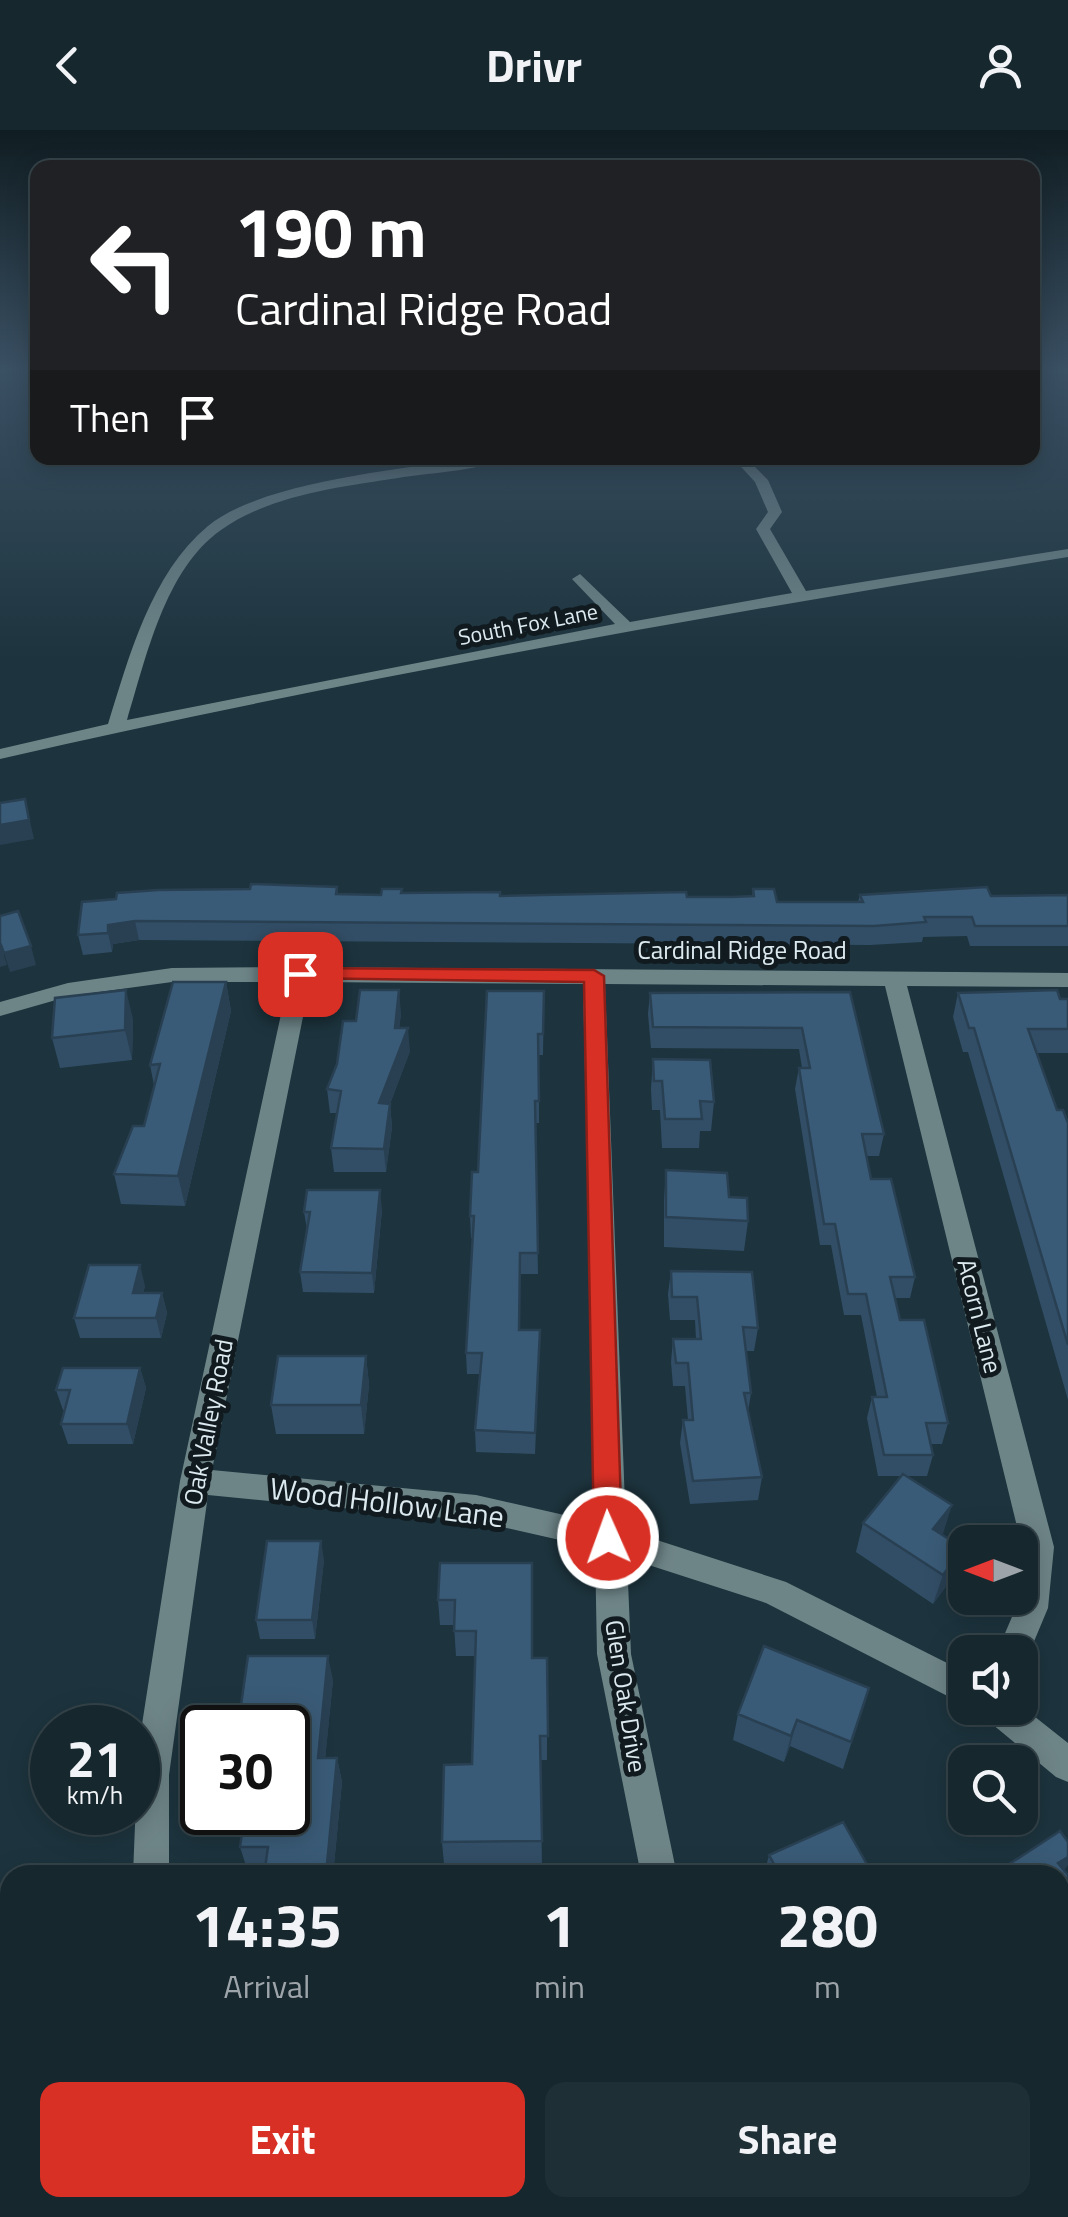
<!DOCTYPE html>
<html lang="en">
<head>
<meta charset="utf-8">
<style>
	body { margin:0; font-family:"Titillium Web",sans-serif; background:#1f2f36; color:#f1f3f6; height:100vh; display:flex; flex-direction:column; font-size:38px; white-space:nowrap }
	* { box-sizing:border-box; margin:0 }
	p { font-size:32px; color:#9ea5aa }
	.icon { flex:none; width:55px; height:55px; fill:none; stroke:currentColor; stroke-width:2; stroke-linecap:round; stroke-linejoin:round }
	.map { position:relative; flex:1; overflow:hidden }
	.side { position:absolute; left:0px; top:1735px; width:1070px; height:352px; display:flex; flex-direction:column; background:#16272e; border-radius:30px 30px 0 0; box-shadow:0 5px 25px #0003,0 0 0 2px #35444a }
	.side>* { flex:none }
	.hud { position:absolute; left:30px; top:30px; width:1010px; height:305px; border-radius:20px; box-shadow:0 5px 25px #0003,0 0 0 2px #35444a; background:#202124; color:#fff; overflow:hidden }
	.needle { width:65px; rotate:270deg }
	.buttons { position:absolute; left:948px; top:1395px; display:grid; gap:20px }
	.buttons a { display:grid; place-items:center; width:90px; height:90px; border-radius:20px; background:#16272e; box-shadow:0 5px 25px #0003,0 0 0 2px #35444a; font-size:50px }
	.speed { position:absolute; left:30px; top:1575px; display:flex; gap:20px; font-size:50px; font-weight:700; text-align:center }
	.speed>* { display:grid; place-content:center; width:130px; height:130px; border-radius:50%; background:#16272e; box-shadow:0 5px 25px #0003,0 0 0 2px #35444a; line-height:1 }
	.speed small { font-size:25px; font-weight:400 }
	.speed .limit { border:5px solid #111; border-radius:15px; background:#fff; color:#111 }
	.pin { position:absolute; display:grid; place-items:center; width:85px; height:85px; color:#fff; margin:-42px; border-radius:20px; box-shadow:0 5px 15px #0006 }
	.me { position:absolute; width:110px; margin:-55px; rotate:358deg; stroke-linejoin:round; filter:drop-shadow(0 0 8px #0008) }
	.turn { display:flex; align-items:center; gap:35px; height:210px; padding:0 40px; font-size:45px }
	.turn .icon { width:130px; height:130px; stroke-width:2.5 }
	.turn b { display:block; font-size:70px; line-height:85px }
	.then { display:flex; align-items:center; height:95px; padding:0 40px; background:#0003; gap:20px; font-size:38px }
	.eta { display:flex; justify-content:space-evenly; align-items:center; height:170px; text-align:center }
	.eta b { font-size:60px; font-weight:700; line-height:70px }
	.button { display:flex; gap:20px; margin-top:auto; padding:20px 40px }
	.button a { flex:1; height:115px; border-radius:20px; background:#d93025; color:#fff; font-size:40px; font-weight:700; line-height:115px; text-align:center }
	.button a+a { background:#1f2f36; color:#f1f3f6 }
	header { display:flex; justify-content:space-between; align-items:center; height:130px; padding:0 40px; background:#16272e; font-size:45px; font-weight:700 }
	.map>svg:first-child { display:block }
</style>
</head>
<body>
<header><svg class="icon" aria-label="back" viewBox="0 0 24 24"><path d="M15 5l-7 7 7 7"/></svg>Drivr<svg class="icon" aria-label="person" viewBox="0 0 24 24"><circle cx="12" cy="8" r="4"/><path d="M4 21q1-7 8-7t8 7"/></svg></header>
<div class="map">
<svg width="1068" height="2087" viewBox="0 0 1068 2087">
	<rect width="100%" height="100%" fill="#1d343e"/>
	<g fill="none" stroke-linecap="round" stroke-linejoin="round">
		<!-- minor -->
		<path fill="#6e8588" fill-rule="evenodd" d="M475,328H503C481,341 425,343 398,348C340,357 270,365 221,400C165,439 146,528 127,590L615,494L572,449L580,444L630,492L792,463L756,399L768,382L755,352L733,328H746L768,350L782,382L770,399L806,461L1068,419V427C710,485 354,548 0,629V619L108,594C129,527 151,443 208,396C263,351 404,339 475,328Z
			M301,837L1068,843V857L907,856L1054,1417L1048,1478L1025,1533L1020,1534V1522H997L1020,1468L1022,1417L885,856L605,854L626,1400L786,1452L965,1542V1575L766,1473L627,1428L631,1524L677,1745H641L597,1524L595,1418L476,1391L208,1365L169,1645V1745H133L138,1620L180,1351L288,852H172L70,866L0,886V872L68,853L172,838ZM310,852L583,854L595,1392L476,1365L212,1340Z
			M1020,1575L1068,1613V1652L1056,1647L986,1589L981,1578Z
			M140,2078H182L183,2087H141Z
			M731,2078H773L777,2087H735Z"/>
	</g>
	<!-- wall -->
	<path fill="#324e66" d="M337,757L338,764L381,765L402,763L500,766L732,767L752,766L753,759L777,772H858L860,765H1068V816H970L967,806L923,807L922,812L870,815L139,810L113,814L112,822L83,825L78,805L250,759Z
		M226,852L231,881L185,1076L121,1074L114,1044L144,996L154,955L150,935Z
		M544,861L543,925H539V993H535L538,1144H520V1200H540L535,1324L476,1322L475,1300L480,1244H467L466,1223L473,1108H471L470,1086L478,1042Z
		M850,862L884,1004L879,1026H866L871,1049L915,1147L910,1168H895L900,1190L948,1293L942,1314H931L933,1325L927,1346H906L942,1405L963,1418L953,1447L933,1474L856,1422L863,1393L902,1346H878L867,1288L872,1267H877L861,1185H844L831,1115H820L795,959L799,938H802L799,919L651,918L648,884L650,863Z
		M958,863L1068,869V923H1036L1057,980L1068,993V1270L968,922H963L953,887Z
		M401,883L399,898L410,921L390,974L392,997L386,1042H334L331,1018L337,983H330L327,959L356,891Z
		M133,889L132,930L60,938L52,908Z
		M653,929L714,972L711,1001H700L699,1018H662L660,980H652L651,959Z
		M666,1040L729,1067L748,1091L744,1121L664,1117V1070Z
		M382,1080L374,1163L303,1162L300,1142L307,1099L304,1082Z
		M671,1141L758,1198L754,1221H746L751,1263L748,1282L762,1347L758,1370L690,1374L680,1313L683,1290H688L685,1256H673L671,1232L673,1209H696L695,1190H670L668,1164Z
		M145,1156L143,1163H162L167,1183L161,1208H80L74,1188Z
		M366,1226L369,1255L364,1304H276L271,1275Z
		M140,1238L146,1258L133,1314H68L61,1294L65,1280H63L56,1260Z
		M324,1430L315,1509H260L256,1490Z
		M440,1433L532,1528H547V1630H540L542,1734H444L442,1712L472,1634L475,1526H456L454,1495H440L438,1470Z
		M333,1550L325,1628H337L342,1652L333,1745H264L265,1739H247L240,1717L288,1598L238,1596Z
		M869,1558L843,1639L790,1616L784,1632L733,1610L738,1584Z
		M769,1725L873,1745H764Z
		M556,2078H636L639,2087H559Z
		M922,2078H986L978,2087H930Z"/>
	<!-- shaded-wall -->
	<path fill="#294053" d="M25,669L34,709L0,715V695Z
		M135,791L139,810L113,814L112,822L108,803V795Z
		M1,815L7,835L0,837V816Z
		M31,816L36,835L10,842L4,823Z
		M226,852L231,881L185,1076L178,1046Z
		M126,860L133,889L132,930L125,900Z
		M399,860L401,883L397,921L395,898Z
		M408,898L410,921L390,974L392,997L386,1042L379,973Z
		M380,1060L382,1080L374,1163L372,1143Z
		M140,1135L145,1156L138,1183L133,1163Z
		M162,1163L167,1183L161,1208L156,1188Z
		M366,1226L369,1255L364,1304L361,1275Z
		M140,1238L146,1258L133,1314L127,1294Z
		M952,1375L943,1404L924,1427L933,1399Z
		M321,1411L324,1430L315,1509L312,1490Z
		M963,1418L953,1447L933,1474L943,1445Z
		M328,1526L333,1550L323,1652L318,1628Z
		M797,1590L790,1616L784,1632L791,1606Z
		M337,1628L342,1652L333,1745H326Z
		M1068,1727V1735L1066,1738L1056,1745L1058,1733Z
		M1068,1790V1799L1060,1805V1795Z"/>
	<!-- building -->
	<path fill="#3a5b77" stroke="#294053" stroke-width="2.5" d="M25,669L29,690L0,695V673Z
		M251,754L337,757L336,764L381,765L382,759H402L401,763L500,762V766L686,762L687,767H732L754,766L753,759H774L777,772H863L860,765L987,757L991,766L1068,765V796H975L972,787H924L926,792L874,796L135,791L108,795V803L78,805L82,772L116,769L117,763L158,760L250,759Z
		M18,781L31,816L4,823L1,815L0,816V786Z
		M173,852H226L178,1046L114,1044L133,996H144L160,934L150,935Z
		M126,860L125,900L52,908L55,868Z
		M360,860H399L395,898H408L379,973L390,974L384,1019L331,1018L341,961L327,959L337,934L343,891H356Z
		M1057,860L1060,869H1068V899H1028L1057,980H1063L1068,993V1215L974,898H969L958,863Z
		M487,861H544L543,904H538L539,971H535L538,1123H520L519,1200H540L535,1303L475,1300L482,1223H466L474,1086H470L472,1042H478Z
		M850,862L884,1004H862L871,1049H891L915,1147H890L900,1190H924L948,1293H926L933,1325H884L872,1267H887L866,1164H848L835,1094H824L799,938H810L802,898L653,897L650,863Z
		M653,929L710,930L714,972L700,971L702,989H665L662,951H654Z
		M666,1040L727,1043L729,1067L747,1068L748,1091L666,1087Z
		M307,1060H380L372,1143L300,1142L310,1082H304Z
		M89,1135H140L133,1163H162L156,1188H74Z
		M671,1141L752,1142L758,1198L743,1197L751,1263H744L762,1347L693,1351L683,1290H693L688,1233H676L673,1209H701L697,1167H672Z
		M278,1226H366L361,1275H271Z
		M63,1238H140L127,1294H61L70,1260H56Z
		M903,1344L952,1375L933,1399L963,1418L943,1445L863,1393Z
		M267,1411H321L312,1490H256Z
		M440,1433H532V1528H547L548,1606H540L542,1711L442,1712L444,1635L472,1634L476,1501H454L455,1470H438Z
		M764,1516L869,1558L851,1612L797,1590L791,1606L738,1584Z
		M248,1526H328L318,1628H337L326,1745H264L268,1717H240L245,1682H288V1598L238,1596Z
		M843,1692L873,1745H780L769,1725Z
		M1060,1701L1068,1712V1727L1058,1733L1068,1745V1790L1060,1795V1745H1000L997,1742Z
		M562,2078H636L639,2087H564Z
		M941,2078H986L978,2087H949Z
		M320,2081H372L371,2087H319Z"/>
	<!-- sky -->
	<linearGradient id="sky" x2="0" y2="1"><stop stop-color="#101d22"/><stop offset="0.45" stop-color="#3a5063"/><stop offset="1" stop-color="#3a5063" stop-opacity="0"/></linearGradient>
	<rect width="1068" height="532" fill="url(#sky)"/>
	<!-- route -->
	<path fill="#d93025" stroke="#8d1f18" stroke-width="2.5" d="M300,838L594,840L604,846L622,1408L618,1417L608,1420L598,1417L594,1408L584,852L294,848V840Z"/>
	<g text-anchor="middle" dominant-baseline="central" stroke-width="10" stroke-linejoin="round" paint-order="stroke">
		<!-- far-street labels -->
		<g font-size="22" fill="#dceaf0" stroke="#101a1f">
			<text transform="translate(528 494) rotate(-11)">South Fox Lane</text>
		</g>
		<!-- street labels -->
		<g font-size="25" fill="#dceaf0" stroke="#101a1f">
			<text x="742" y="820">Cardinal Ridge Road</text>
			<text transform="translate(980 1186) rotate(76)">Acorn Lane</text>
			<text transform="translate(208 1292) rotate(-79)">Oak Valley Road</text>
			<text transform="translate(626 1566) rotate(81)">Glen Oak Drive</text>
		</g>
		<!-- near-street labels -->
		<g font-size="30" fill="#dceaf0" stroke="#101a1f">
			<text transform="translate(387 1372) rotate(7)">Wood Hollow Lane</text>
		</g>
	</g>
</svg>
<div class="buttons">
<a><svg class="needle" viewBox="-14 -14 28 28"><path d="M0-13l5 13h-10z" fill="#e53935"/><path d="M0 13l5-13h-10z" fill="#9ea5aa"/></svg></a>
<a><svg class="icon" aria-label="sound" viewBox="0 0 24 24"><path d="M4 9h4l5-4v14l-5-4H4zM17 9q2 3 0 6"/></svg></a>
<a><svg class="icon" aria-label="search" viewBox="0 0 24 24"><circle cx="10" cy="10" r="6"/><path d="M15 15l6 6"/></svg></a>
</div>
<div class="speed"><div>21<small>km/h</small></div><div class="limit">30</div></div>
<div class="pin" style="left:300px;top:844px;background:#d93025"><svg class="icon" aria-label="arrive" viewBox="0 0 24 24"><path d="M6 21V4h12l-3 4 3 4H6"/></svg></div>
<svg class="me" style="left:608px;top:1408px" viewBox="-20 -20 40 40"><circle r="17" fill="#d93025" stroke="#fff" stroke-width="3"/><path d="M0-11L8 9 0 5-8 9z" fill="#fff"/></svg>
<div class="hud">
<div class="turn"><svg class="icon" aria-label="left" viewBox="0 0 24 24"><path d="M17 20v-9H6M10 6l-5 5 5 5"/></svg><div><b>190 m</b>Cardinal Ridge Road</div></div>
<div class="then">Then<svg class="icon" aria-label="arrive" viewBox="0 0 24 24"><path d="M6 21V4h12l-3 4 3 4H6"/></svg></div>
</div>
<section class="side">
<div class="eta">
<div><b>14:35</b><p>Arrival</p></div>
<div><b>1</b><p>min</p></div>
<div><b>280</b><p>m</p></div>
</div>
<div class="button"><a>Exit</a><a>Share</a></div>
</section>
</div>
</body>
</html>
